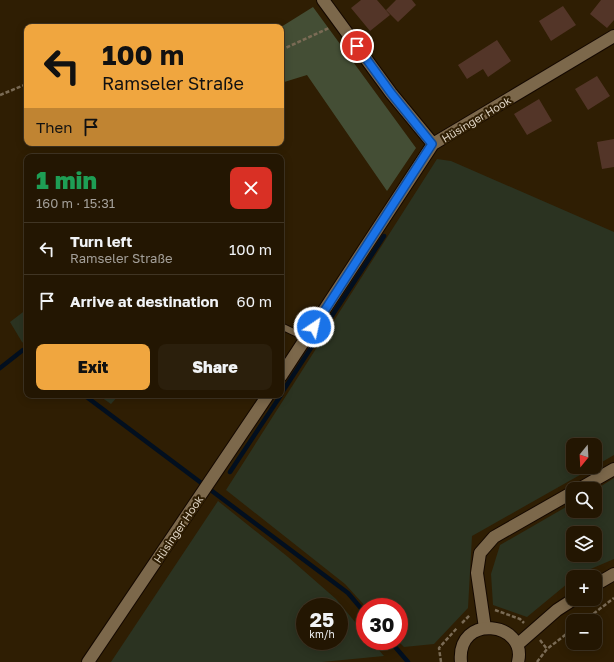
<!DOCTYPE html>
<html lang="en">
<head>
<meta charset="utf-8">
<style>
	body { margin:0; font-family:"Golos Text",sans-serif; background:#2b1f0c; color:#f1f3f6; height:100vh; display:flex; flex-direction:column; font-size:15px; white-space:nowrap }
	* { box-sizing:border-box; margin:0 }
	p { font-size:13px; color:#a39f99 }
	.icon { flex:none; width:22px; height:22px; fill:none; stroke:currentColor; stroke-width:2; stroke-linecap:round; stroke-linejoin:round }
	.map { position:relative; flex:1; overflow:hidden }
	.drawer { position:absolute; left:24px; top:154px; width:260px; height:244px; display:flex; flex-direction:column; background:#231602; border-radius:8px; box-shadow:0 2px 10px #0003,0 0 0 1px #403524 }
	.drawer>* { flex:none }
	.guide { position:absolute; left:24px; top:24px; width:260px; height:122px; border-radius:8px; box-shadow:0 2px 10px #0003,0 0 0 1px #403524; background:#f0a63f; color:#111; overflow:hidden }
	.needle { width:26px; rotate:198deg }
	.fabs { position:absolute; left:566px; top:438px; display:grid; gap:8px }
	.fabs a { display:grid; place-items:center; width:36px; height:36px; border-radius:8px; background:#231602; box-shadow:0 2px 10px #0003,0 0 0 1px #403524; font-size:20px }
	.speed { position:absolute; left:296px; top:598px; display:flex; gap:8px; font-size:20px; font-weight:700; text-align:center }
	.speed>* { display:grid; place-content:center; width:52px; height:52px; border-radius:50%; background:#231602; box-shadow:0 2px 10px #0003,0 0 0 1px #403524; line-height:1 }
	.speed small { font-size:10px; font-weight:400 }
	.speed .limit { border:6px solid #d22; background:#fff; color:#111 }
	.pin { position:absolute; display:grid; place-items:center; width:34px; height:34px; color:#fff; margin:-17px; border:2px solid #fff; border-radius:50%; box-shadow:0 1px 4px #0007 }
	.me { position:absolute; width:44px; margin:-22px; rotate:34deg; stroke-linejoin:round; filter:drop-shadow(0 0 3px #0008) }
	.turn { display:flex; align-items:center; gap:14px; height:84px; padding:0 12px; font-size:18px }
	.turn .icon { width:52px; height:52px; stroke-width:2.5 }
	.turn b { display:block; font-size:28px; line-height:34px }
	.then { display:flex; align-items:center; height:38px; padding:0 12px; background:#0003; gap:8px; font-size:15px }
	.round { display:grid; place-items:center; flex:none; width:42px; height:42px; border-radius:8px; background:#2b1f0c }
	.head { display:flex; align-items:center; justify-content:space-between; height:68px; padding:0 12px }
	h1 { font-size:24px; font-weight:800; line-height:30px; color:#1e9e55 }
	.cta { display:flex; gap:8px; margin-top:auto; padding:8px 12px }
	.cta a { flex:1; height:46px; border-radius:8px; background:#f0a63f; color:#111; font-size:16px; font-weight:800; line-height:46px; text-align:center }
	.cta a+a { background:#2b1f0c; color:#f1f3f6 }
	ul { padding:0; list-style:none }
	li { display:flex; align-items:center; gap:12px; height:52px; padding:0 12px; border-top:1px solid #403524 }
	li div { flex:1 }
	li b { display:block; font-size:15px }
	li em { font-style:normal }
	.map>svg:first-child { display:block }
</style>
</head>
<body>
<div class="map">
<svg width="614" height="662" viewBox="0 0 614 662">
	<rect width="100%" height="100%" fill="#2f1e03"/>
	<!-- green -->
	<path fill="#2b3321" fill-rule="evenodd" d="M437,159L451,161L614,232V455L595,466V445H573V467H594L472,536L468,608L434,644L404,647L398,641L399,607H366L345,584L226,490Z
		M27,309V345L22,342L10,322Z
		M98,395H119L111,404Z
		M614,478V559L579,574L576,577H573V579L527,617L493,605L491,574L500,545L573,503V511H595V490ZM573,533H595V555H573Z
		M218,501L288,557L336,599L365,634V641H371L384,656L322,662H111ZM305,607H339V641H305Z"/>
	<!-- forest -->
	<path fill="#444e35" d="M313,7L416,148L387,191L307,75L281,83V27Z"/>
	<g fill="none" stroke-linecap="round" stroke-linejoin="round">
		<!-- stream -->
		<path stroke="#020f1f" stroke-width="4.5" d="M0,368L23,350L27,353
			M281,394L384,236
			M84,395L348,593L365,613
			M230,472L281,395
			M390,641L408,662"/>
	</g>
	<!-- building -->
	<path fill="#533528" d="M361,0H377L390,15L370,31L351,8Z
		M396,0H412L416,5L398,22L386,10Z
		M601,0H614V20L607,28L590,14Z
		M563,6L576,25L551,41L539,21Z
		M497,40L511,61L488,77L483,69L467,79L458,65Z
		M597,76L610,96L588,110L575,89Z
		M539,99L552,121L527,135L514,114Z
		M614,139V167L602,169L597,142Z"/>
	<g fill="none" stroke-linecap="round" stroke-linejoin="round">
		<defs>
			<path id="service" d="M281,326L306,338"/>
			<path id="minor" d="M323,0L391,93L433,144
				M281,376L433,144L614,36
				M579,489L614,469
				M485,628L477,573L480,553L494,537L573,492
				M88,662L268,395"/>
			<path id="tertiary" d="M595,585L614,574
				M517,645L557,610L574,599
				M461,662C456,612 528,622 518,662"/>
		</defs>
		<!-- service casing -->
		<use href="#service" stroke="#140800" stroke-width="8"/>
		<!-- minor casing -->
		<use href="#minor" stroke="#140800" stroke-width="14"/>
		<!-- tertiary casing -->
		<use href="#tertiary" stroke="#140800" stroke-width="14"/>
		<!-- path -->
		<path stroke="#7a6b55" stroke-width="2.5" stroke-dasharray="4 2" stroke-linecap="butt" d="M281,50L329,28
			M0,95L27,84
			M495,610L520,619L524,623
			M584,621L614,598
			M462,623L470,615
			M540,640L547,649
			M441,662L439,648L457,628
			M537,662L547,649L573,629"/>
		<!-- service -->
		<use href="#service" stroke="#7c684b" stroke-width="6"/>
		<!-- minor -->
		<use href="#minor" stroke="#7c684b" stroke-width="12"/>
		<!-- tertiary -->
		<use href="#tertiary" stroke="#7c684b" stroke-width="12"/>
	</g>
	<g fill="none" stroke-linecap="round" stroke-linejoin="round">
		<defs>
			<path id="route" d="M314,327L432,144L391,93L357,46"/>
		</defs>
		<!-- route casing -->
		<use href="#route" stroke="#114b97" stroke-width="10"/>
		<!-- route -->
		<use href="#route" stroke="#1a73e8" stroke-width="7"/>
	</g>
	<g text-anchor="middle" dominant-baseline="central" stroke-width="4" stroke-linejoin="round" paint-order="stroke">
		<!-- street labels -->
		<g font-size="11" fill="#ded3c3" stroke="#2f1e03">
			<text transform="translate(476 119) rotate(-31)">Hüsinger Hook</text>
			<text transform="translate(178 529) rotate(-56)">Hüsinger Hook</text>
		</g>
	</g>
</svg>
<div class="fabs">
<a><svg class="needle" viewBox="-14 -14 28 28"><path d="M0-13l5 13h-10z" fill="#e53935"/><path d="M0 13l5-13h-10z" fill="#a39f99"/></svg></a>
<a><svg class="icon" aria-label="search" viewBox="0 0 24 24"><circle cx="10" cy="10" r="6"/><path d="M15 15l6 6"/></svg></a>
<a><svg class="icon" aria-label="layers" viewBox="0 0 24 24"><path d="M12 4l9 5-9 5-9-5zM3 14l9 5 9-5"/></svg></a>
<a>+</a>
<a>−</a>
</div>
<div class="speed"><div>25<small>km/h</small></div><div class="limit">30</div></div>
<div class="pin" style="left:357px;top:46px;background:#d93025"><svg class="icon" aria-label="arrive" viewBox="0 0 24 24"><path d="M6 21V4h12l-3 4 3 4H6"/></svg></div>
<svg class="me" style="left:314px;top:327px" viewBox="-20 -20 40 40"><circle r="17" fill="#1a73e8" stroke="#fff" stroke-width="3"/><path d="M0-11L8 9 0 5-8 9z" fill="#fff"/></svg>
<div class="guide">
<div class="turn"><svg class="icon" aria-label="left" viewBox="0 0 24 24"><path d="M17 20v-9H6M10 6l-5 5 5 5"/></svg><div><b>100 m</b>Ramseler Straße</div></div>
<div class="then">Then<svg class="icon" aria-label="arrive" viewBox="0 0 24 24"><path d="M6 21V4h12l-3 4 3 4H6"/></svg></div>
</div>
<section class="drawer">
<div class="head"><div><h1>1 min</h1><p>160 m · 15:31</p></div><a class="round" style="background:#d93025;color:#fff"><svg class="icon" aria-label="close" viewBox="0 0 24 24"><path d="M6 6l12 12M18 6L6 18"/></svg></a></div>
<ul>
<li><svg class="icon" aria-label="left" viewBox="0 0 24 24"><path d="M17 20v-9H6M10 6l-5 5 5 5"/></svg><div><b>Turn left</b><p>Ramseler Straße</p></div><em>100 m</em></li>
<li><svg class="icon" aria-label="arrive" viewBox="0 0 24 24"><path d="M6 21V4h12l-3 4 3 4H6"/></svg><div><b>Arrive at destination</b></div><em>60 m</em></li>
</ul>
<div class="cta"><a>Exit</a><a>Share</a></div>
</section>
</div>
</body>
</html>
